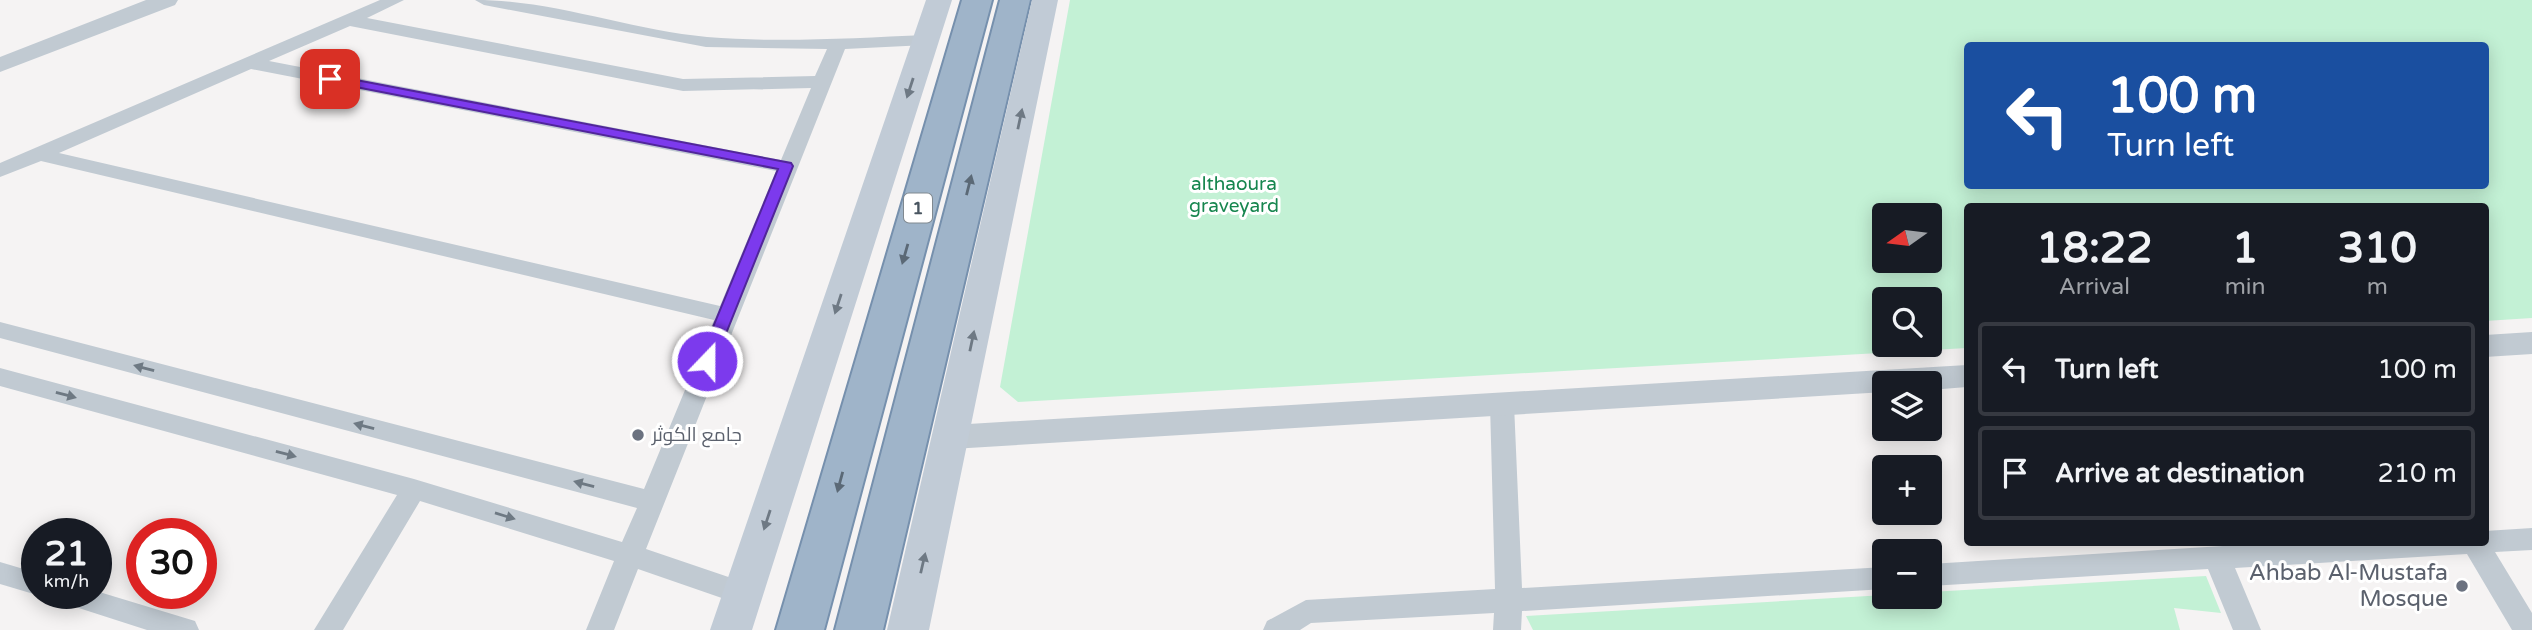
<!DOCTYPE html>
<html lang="en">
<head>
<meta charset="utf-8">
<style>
	body { margin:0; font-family:"Varela Round",Cairo,sans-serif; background:#242831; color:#f1f3f6; height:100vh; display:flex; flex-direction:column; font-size:26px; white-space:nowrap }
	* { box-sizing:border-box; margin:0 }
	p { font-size:23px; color:#9ea1a6 }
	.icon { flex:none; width:38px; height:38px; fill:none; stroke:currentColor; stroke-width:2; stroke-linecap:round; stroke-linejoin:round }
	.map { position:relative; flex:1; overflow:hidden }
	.drawer { position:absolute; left:1964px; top:203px; width:525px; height:343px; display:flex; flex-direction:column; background:#171b24; border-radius:7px; box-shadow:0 4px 18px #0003 }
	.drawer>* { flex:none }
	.banner { position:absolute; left:1964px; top:42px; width:525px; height:147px; border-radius:7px; box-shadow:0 4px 18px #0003; background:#1a4fa0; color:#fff; overflow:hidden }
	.needle { width:46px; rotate:256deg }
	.controls { position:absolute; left:1872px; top:203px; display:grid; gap:14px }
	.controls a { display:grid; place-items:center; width:70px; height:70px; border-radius:7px; background:#171b24; box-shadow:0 4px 18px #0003; font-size:35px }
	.speed { position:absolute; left:21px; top:518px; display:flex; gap:14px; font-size:35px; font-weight:700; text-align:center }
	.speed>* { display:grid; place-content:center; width:91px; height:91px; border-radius:50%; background:#171b24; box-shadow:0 4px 18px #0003; line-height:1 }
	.speed small { font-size:18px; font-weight:400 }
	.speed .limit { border:10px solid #d22; background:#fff; color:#111 }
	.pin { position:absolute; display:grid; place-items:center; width:60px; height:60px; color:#fff; margin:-30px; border-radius:14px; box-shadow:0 4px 10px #0006 }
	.me { position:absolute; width:77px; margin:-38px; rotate:22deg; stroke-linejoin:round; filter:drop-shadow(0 0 5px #0008) }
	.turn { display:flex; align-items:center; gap:24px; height:147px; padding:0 28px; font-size:32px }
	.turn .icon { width:91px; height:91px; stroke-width:2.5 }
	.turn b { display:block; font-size:49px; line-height:60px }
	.eta { display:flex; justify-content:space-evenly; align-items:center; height:119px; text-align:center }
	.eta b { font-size:42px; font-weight:700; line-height:49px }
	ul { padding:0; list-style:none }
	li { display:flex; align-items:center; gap:21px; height:94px; margin:0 14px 10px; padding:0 14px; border:4px solid #363941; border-radius:7px }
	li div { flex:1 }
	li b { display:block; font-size:26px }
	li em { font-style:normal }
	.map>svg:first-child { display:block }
</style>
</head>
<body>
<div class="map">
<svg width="2532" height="630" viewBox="0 0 2532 630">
	<rect width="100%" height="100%" fill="#f5f3f3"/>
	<!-- green -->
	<path fill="#c3f1d5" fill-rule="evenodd" d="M1070,0H2532V318L2485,321V206H1967V348L1018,402L1000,387ZM1967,46H2485V186H1967ZM1885,215H1930V261H1885ZM1885,299H1930V345H1885Z
		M2206,576L2221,613L2174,608L2180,630H1533L1526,616L1885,595L1930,597V592Z"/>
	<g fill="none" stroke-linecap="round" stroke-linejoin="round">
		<defs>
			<path id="trunk" d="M962,0H992L824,630H776Z
				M1000,0H1030L883,630H835Z"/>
		</defs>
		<!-- trunk casing -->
		<use href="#trunk" stroke="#7690ad" stroke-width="4"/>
		<!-- minor -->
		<path fill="#c1cad2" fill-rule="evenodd" d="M380,0H404L367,18L683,79L815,76L827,49L706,47L484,5L475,0C554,0 629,30 707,37C779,43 854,38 926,35L935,40L926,45L845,49L646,549L752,585L756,593L752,601L742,605L638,569L614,630H586L614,561L420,501L343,630H314L397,495L0,386V368L414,479L622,542L637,508L0,338V322L644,489L714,320L41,161L0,177V163ZM350,26L683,91L811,88L781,160L269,61ZM251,69L776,171L720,306L59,153Z
			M1502,395L1511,398L1514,404L1522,588L1885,567V589L1522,611L1521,630H1493L1494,613L1311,623L1300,630H1263L1267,621L1306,600L1495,589L1490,404L1493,398Z
			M2532,528V550L2495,552L2532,613V630H2512L2467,554L2235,568L2261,630H2233L2208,569L1930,586V564L2288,542H2485V531Z
			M0,562L37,573V593H43L37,595L0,584Z
			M96,591L195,621L199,630H147L57,601L53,593H96Z"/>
		<!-- tertiary -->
		<path fill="#c1cad2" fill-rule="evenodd" d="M146,0H178L175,5L0,72V57Z
			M2532,332V354L2485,357V335Z
			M1967,365V387L1930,390V383H1885V392L952,449L941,446L936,437L941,428L952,425Z"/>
		<!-- secondary -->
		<path fill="#c1cbd6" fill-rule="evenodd" d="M926,0H952L752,630H710Z
			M1032,0H1058L929,630H887Z"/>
		<!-- trunk -->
		<use href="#trunk" fill="#9fb4c9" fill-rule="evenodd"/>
	</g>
	<!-- one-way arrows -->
	<defs><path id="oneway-solid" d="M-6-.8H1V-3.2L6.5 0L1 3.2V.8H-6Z" transform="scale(1.75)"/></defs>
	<g fill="#6e7984">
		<use href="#oneway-solid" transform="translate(910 88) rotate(108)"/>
		<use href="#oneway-solid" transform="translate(1020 119) rotate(-78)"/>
		<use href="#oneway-solid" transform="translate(838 304) rotate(108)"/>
		<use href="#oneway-solid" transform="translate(972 341) rotate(-78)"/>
		<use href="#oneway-solid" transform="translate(767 520) rotate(108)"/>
		<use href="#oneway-solid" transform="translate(923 563) rotate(-77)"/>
	</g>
	<g fill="#5b6976">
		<use href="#oneway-solid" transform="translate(969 185) rotate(-76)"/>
		<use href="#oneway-solid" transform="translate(905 254) rotate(106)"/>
		<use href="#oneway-solid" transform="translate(840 482) rotate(105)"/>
	</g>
	<g fill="#6e7983">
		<use href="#oneway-solid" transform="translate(144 368) rotate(-165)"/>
		<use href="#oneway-solid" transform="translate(66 395) rotate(15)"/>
		<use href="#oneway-solid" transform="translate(364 426) rotate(-165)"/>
		<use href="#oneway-solid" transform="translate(286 454) rotate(15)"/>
		<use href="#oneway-solid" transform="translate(584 484) rotate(-165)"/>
		<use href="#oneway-solid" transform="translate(505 516) rotate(17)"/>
	</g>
	<!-- route -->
	<path fill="#7c3aed" stroke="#51269a" stroke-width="2" d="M330,75L791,163L793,166L713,366H701L699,361L778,169L325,81L323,79Z"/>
	<!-- markers -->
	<g fill="#6b7280" stroke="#fff" stroke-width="2.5">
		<circle cx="638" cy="435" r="7"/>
		<circle cx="2462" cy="586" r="7"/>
	</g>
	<g text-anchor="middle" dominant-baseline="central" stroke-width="6" stroke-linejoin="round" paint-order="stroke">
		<!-- shield labels -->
		<rect fill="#fff" stroke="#808990" stroke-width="2" x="904" y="193.5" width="28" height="29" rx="5"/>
		<g font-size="18" font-weight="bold" fill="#4a5661">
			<text x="918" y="208">1</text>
		</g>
		<!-- park labels -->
		<g font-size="19" fill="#17864f" stroke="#fff">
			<text x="1234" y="184">althaoura<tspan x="1234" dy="22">graveyard</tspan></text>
		</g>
		<!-- worship labels -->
		<g font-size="19" fill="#5b616d" stroke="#fff" text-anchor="start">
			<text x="652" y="435">جامع الكوثر</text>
		</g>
		<!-- near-worship labels -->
		<g font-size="23" fill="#5b616d" stroke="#fff" text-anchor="end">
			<text x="2448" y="573">Ahbab Al-Mustafa<tspan x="2448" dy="26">Mosque</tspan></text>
		</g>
	</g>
</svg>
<div class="controls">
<a><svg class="needle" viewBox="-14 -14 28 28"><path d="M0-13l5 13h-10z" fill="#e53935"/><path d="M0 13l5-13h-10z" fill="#9ea1a6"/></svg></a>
<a><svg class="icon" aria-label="search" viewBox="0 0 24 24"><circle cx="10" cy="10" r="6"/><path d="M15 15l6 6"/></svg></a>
<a><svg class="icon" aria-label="layers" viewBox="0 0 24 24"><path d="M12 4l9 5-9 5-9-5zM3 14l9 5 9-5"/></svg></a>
<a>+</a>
<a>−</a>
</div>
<div class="speed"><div>21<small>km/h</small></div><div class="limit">30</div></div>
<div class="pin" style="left:330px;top:79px;background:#d93025"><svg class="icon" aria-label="arrive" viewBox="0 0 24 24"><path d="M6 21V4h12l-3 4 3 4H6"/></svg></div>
<svg class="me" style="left:707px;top:361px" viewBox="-20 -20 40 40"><circle r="17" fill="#7c3aed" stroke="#fff" stroke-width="3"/><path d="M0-11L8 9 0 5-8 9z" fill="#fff"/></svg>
<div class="banner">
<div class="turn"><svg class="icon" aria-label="left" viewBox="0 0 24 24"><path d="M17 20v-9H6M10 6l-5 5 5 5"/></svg><div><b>100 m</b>Turn left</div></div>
</div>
<section class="drawer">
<div class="eta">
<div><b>18:22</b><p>Arrival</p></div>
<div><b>1</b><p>min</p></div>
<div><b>310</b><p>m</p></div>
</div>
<ul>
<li><svg class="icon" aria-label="left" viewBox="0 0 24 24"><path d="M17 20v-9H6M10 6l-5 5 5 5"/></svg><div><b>Turn left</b></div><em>100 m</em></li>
<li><svg class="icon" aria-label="arrive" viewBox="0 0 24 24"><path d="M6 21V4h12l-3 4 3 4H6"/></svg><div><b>Arrive at destination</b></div><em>210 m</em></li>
</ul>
</section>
</div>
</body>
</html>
